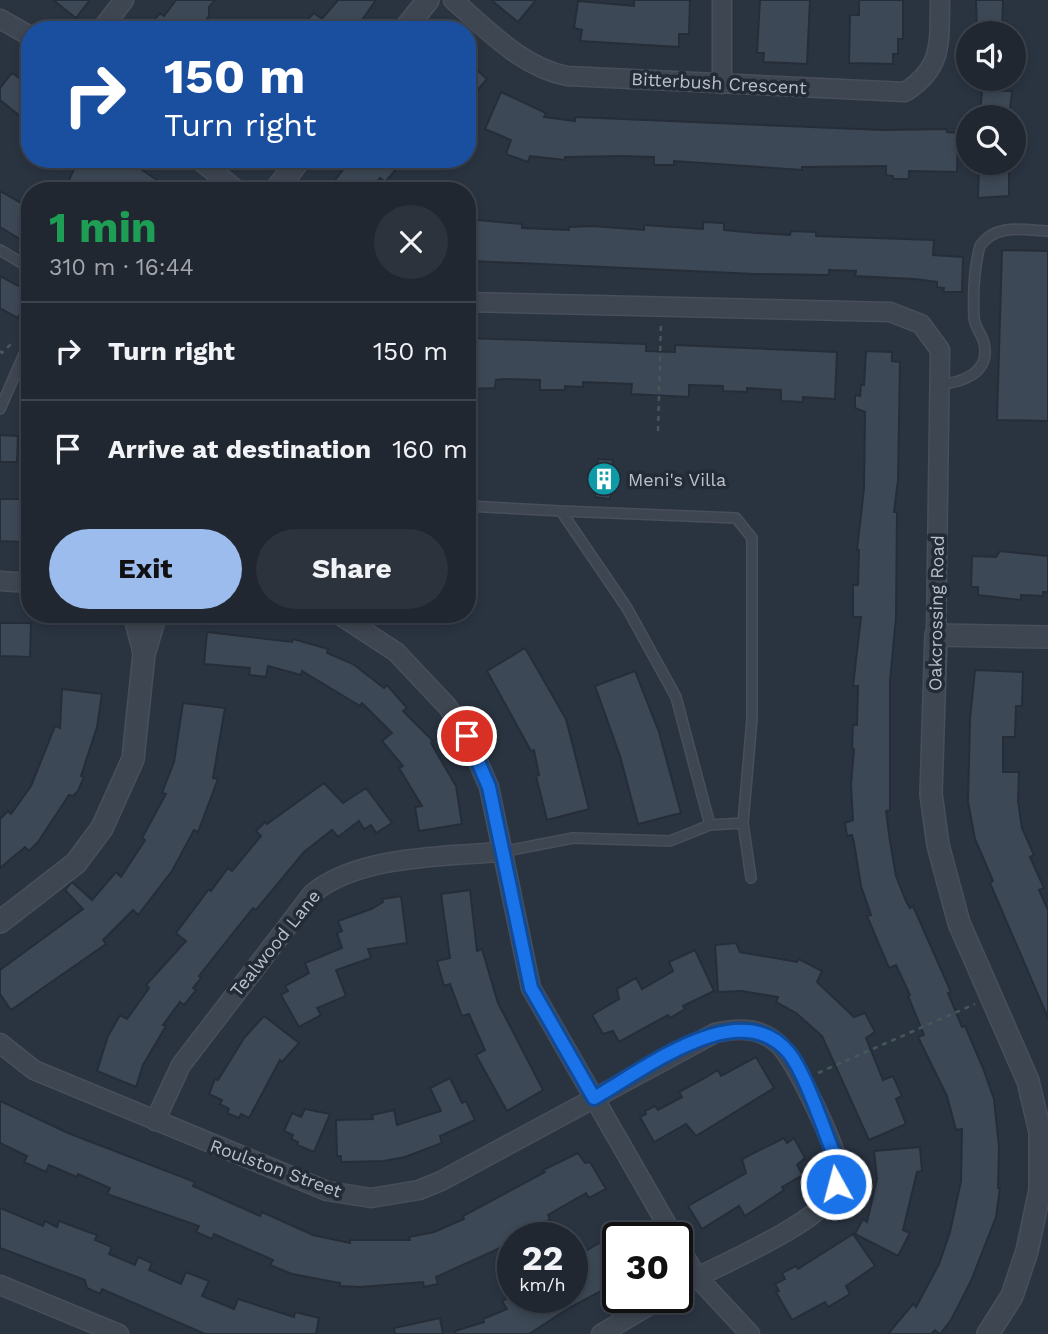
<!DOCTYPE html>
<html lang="en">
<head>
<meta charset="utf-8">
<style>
	body { margin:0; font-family:"Work Sans",sans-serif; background:#2d333d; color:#f1f3f6; height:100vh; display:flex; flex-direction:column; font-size:26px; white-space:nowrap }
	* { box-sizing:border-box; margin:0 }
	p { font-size:23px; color:#a2a5ab }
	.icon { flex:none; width:38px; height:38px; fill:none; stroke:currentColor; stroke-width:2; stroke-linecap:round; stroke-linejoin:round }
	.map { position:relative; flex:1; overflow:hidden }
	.details { position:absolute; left:21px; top:182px; width:455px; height:441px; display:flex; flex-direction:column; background:#202731; border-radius:28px; box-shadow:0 4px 10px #0003,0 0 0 2px #3d444d }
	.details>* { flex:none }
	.banner { position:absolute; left:21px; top:21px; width:455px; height:147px; border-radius:28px; box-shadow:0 4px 10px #0003,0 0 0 2px #3d444d; background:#1a4fa0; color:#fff; overflow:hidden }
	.tools { position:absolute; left:956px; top:21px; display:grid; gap:14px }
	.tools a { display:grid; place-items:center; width:70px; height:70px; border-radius:50%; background:#202731; box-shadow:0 4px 10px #0003,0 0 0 2px #3d444d; font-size:35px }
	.speed { position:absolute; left:497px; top:1222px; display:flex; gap:14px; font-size:35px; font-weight:700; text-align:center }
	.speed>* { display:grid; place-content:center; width:91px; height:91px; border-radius:50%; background:#202731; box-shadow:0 4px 10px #0003,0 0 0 2px #3d444d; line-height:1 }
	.speed small { font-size:18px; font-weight:400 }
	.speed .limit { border:4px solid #111; border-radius:10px; background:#fff; color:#111 }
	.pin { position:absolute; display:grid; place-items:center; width:60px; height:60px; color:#fff; margin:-30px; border:4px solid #fff; border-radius:50%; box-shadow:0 2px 7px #0007 }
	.me { position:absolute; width:77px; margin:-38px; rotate:353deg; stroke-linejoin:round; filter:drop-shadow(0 0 5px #0008) }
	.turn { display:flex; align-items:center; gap:24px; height:147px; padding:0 28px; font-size:32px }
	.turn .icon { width:91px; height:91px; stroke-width:2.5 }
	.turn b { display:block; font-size:49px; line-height:60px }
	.round { display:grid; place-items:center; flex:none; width:74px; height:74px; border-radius:37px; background:#2d333d }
	.overview { display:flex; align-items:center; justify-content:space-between; height:119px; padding:0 28px }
	h1 { font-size:42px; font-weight:700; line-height:52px; color:#1e9e55 }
	.cta { display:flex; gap:14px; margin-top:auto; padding:14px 28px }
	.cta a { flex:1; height:80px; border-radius:42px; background:#9dbcee; color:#111; font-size:28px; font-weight:700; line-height:80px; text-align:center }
	.cta a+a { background:#2d333d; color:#f1f3f6 }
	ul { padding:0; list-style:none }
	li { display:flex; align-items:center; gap:21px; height:98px; padding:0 28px; border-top:2px solid #3d444d }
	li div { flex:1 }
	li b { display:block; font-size:26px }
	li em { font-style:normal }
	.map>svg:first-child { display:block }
</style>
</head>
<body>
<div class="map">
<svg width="1048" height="1334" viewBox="0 0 1048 1334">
	<rect width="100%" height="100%" fill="#2a3441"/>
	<!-- building -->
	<path fill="#3d4856" stroke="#252d38" stroke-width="2" d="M53,0H90L76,18Z
		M176,0H215L209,7V16L198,30H146L160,13L164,16Z
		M338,0H376L355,30H313L305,22L314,13L322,19Z
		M491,0H536L518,22Z
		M634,0H690L689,34H679V47L580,41L582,30L574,28L578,1L634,6Z
		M760,0H810L807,64L763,62L764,53H757Z
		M859,0H903V39H898V54H893V64L849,63L850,15H859Z
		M976,0H1003L1002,33H977Z
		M467,61L487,79L476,92L467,85Z
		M12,73L30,85V124L0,100V88Z
		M982,90L1012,91L1009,117H980Z
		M501,92L546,113L544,117L575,121V117L883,130L947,129V132L958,133L957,172L909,171V179H893V176L886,175V166L802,167V170L674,161V165H654V157L622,156L565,157V160L530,156L528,162L506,154L511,140L485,129Z
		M65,159H126L173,191H84L69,180L75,167Z
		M351,159H405L385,182L380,178L370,191H327Z
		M979,163H1009V196L978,198Z
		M0,191L30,208V245L0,227Z
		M467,219L522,224V228L569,230V227L592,226L644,230V225L703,229V222L724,223V230L757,233L790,235L791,231L816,232V236L934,240L933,255L963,257L962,292H943L944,288L937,287V282L914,279L855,276L856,271L829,270V275L755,274L473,261V253H467Z
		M1002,250L1048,251V421L997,420Z
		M0,276L30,292L18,318L0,308Z
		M467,338L646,344V351L675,352V345L837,352L835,399L803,397V402L781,401V390L747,388V392L723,391V386L689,385V397L631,394L632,384L583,382V387L565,386V390H540V380L504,379L496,380L495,388L467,389Z
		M866,351L892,352V361L900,362L898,480L894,512H897L896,617L890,681V810L886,811L890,841L896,876L906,901L910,908L913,906L951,992L948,993L962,1027L965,1026L983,1068L994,1099L999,1147L998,1188H1000L996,1217L971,1281L951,1320L940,1334L935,1330L931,1334H888L913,1304L916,1307L939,1264L950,1232L961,1181L962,1129L956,1130L947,1096L918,1037L924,1035L908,996L910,995L896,965L889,968L867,916L871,915L861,886L854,843L852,835L847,836L845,823L853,820L851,785L854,749L852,748L853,725H857L858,686H853L861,617H853V585H858L859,550H857L864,488L865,412L855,408V395L860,396L861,385H864Z
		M0,435L18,436L17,462H0Z
		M598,459L613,460L610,499L595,497Z
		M0,499H30V536H27V542L0,541Z
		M1000,551L1048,556V592H1043V596L1021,595V600L978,595V587H971L972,556L996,557Z
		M0,623H31L30,657L0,656Z
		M207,632L292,642L293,639L328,649L327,653L353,664L384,688L387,685L407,708L403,711L433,741L431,743L456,786L462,824L419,831L415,807L422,806L399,768L403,766L382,741L392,733L362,703L360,706L302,671L301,675L268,666L266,677L249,675L250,668L204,664Z
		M525,648L566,719L589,809L547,820L536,776L539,775L534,750L531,751L487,671Z
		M975,670L1023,672L1022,706H1016L1015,737H1003V772H1019L1018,801L1022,828L1034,855L1030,857L1044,888L1039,890L1048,910V1018L990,883L993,881L975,839L968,802L970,719Z
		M635,671L659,732L681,813L638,824L620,756L595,686Z
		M62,689L102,694L97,727L81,776L84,777L78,791L73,796L69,795L38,842L29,851L25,847L0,868V819L8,811L11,814L31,786L55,726L60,728Z
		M183,703L225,708L213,778L218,779L198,832L194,830L172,871L138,915L133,910L103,940L106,944L11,1010L0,994V970L83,909L65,890L70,884L72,882L92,900L116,872L121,877L145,840L142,838L166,794L162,793L174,762Z
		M324,783L343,803L366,788L392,823L376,833L371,825L364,829L359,821L338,837L332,830L304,852L256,910L253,908L199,976L201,978L193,988L196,990L184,1005L180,1002L163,1025L166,1026L143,1065L136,1087L97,1071L108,1036L120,1015L127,1019L149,988L146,985L186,941L176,933L209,889L211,891L228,868L232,871L261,836L256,831L265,822L267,824Z
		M470,890L477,951L482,949L498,1003L543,1090L507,1111L476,1055L485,1050L469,1014L462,1016L450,984L444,986L437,961L450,958L441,894Z
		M401,896L407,943L368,949L371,958L336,970L346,996L317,1008L321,1015L299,1027L281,995L288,991L285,986L309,973L305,963L342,948L337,933L342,931L338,921L371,909L383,902L382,899Z
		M736,943L740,952L797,962L799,959L822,971L817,982L854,1017L865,1013L875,1032L866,1038L883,1080L893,1076L902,1096L896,1099L906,1124L869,1140L822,1036L796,1013L776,1002L778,997L742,991L718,992L715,945Z
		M695,950L714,991L683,1006L685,1009L670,1018L668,1015L619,1042L613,1031L603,1034L592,1015L619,999L617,989L636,978L642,989L673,971L669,962Z
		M264,1016L299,1043L282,1062L280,1060L249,1118L241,1114L239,1118L227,1113L229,1109L220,1104L222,1100L209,1094L215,1079L218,1080L244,1038Z
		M756,1057L774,1088L696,1136L686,1124L654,1142L640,1117L646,1114L645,1111L655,1106L658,1110L682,1097L679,1092L703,1079L718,1070L721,1076Z
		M450,1078L462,1103L466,1101L475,1120L440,1136L442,1143L405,1157L384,1161L341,1162V1156H337L336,1120L373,1119L372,1115L394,1110L397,1125L441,1111L430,1088Z
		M0,1101L68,1133L195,1182L193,1186L260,1216L262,1212L313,1235L350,1243V1240H410L409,1237L434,1232L464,1219L463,1216L545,1172L543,1170L578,1153L585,1163L590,1162L606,1189L589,1198L586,1193L548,1215L550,1219L522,1236L513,1237V1241L498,1249L436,1277L438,1284L424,1287L423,1282L360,1287L340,1286V1283L292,1274L270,1265L273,1260L214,1234L212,1239L196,1232L199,1226L107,1194L110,1188L78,1174L77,1177L49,1165L46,1172L24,1162L27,1156L0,1143Z
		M305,1109L330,1114L314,1152L297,1145L298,1142L291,1139L293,1135L284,1131L292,1113L301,1117Z
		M784,1138L787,1143L794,1138L805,1158L797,1165L803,1175L782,1187L784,1190L745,1216L739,1206L702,1229L688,1206L746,1173L742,1159Z
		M920,1147L922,1171L917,1172L903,1230L910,1233L898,1256L855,1234L863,1219L867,1222L877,1179L874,1151Z
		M0,1208L43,1226L45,1221L57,1227L59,1221L97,1235L95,1240L112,1247L109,1254L135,1265L138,1257L152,1263L149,1270L181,1284L186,1272L209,1281L202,1296L234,1309L238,1299L294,1317L295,1312L319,1318L316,1334H205L102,1289L100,1294L87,1288L85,1280L0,1248Z
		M618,1232V1282L569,1308L529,1334H456L455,1331L484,1322L483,1319L507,1309L502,1301L510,1297H572V1259Z
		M853,1234L875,1266L846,1286L850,1294L828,1307L825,1302L792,1320L776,1292L779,1291L775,1284L785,1279L782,1273L796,1266L798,1269Z
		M440,1318L443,1334H395L394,1328Z"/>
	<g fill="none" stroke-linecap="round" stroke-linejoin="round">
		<defs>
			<path id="service" d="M0,250L30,268
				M939,384C962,383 991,373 984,343C982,334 975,328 974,318C973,295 974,268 980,246C996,223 1023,230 1048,231
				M0,409L25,352L30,332
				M467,506L561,511
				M710,825L743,823
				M501,852L573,838L670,841L710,825L676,697L627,608L561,511L736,518L752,538V719L743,823L751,878"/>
			<path id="minor" d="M453,0C487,29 521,67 567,76L905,92C944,67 939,42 940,0
				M0,19L30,36
				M101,30L124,0
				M722,84V0
				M198,159L238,191
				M467,302L890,312L921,324L940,350L936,635
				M0,581L30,583
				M338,614L396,652L447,706L467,736L489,787L531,988L674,1237
				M0,1043L34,1070L327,1191L371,1198L419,1190L441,1181L715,1033C737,1028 758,1027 776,1042C794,1056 833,1141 838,1164C839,1171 837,1184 834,1191C819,1225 713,1267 677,1288
				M155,1121L181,1065L313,893C358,856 444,856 501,852
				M677,1243L697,1277L750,1334
				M0,1285L119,1334
				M601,1334L663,1297"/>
			<path id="tertiary" d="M404,30L428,0
				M275,191L300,159
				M134,614L144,652
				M0,922L76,863L102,828L133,759L144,654L155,617
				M988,1334L1012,1296L1027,1251L1040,1190V1132L1028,1081L959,923L938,845L931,794L936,635L1048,637"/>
		</defs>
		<!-- service casing -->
		<use href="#service" stroke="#484f5a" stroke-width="12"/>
		<!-- minor casing -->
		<use href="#minor" stroke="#484f5a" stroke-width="21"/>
		<!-- tertiary casing -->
		<use href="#tertiary" stroke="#484f5a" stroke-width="24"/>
		<!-- path -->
		<path stroke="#455859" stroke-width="2.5" stroke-dasharray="5 5" stroke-linecap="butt" d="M0,351L2,353L13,342
			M658,431L661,321
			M818,1073L975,1004"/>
		<!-- service -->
		<use href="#service" stroke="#3e4651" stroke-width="9"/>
		<!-- minor -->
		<use href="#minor" stroke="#3e4651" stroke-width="18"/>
		<!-- tertiary -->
		<use href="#tertiary" stroke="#3e4651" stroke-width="21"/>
	</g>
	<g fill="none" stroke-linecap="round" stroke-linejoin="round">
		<defs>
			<path id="route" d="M467,736L489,787L531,988L594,1098C644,1070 740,993 789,1053C806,1074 827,1138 838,1166L836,1184"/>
		</defs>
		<!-- route casing -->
		<use href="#route" stroke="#114b97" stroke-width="18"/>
		<!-- route -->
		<use href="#route" stroke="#1a73e8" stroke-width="12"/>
	</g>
	<!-- icons -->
	<defs>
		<symbol id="building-disc" viewBox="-11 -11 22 22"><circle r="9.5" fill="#0f9aa8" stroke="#232b36"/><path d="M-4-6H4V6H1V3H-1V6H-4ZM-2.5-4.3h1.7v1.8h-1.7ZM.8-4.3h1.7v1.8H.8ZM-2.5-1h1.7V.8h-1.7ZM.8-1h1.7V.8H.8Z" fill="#fff"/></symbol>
	</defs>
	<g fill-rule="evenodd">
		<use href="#building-disc" x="585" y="460" width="38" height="38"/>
	</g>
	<g text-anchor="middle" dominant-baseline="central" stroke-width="7" stroke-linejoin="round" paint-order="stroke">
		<!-- street labels -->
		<g font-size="18" fill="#bbc1cb" stroke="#232b36">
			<text transform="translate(719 83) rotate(3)">Bitterbush Crescent</text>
			<text transform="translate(936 613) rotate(-89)">Oakcrossing Road</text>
			<text transform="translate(275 943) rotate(-51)">Tealwood Lane</text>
			<text transform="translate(276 1168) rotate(20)">Roulston Street</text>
		</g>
		<!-- poi labels -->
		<g font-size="18" fill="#bbc1cb" stroke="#232b36" text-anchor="start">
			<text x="628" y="479">Meni's Villa</text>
		</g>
	</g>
</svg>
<div class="tools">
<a><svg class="icon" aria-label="sound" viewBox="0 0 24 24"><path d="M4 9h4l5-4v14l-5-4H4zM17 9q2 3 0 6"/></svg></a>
<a><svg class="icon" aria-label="search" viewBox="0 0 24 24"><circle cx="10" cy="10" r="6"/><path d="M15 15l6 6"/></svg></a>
</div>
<div class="speed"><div>22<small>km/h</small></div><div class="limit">30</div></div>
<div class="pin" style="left:467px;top:736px;background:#d93025"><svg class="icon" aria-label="arrive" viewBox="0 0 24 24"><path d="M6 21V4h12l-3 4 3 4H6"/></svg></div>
<svg class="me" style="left:836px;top:1184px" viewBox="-20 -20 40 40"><circle r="17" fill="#1a73e8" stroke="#fff" stroke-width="3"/><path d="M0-11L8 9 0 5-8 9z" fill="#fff"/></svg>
<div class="banner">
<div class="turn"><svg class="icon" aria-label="right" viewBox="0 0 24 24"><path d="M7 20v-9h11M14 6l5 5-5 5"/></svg><div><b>150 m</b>Turn right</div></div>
</div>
<section class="details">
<div class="overview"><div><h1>1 min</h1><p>310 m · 16:44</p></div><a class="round"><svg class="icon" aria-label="close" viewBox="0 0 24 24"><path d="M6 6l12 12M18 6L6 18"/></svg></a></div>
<ul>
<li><svg class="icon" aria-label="right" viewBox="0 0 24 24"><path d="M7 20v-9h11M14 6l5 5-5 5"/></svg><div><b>Turn right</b></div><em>150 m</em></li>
<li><svg class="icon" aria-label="arrive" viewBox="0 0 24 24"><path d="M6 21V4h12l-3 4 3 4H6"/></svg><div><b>Arrive at destination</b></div><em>160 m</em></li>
</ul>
<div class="cta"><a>Exit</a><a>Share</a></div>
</section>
</div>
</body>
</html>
